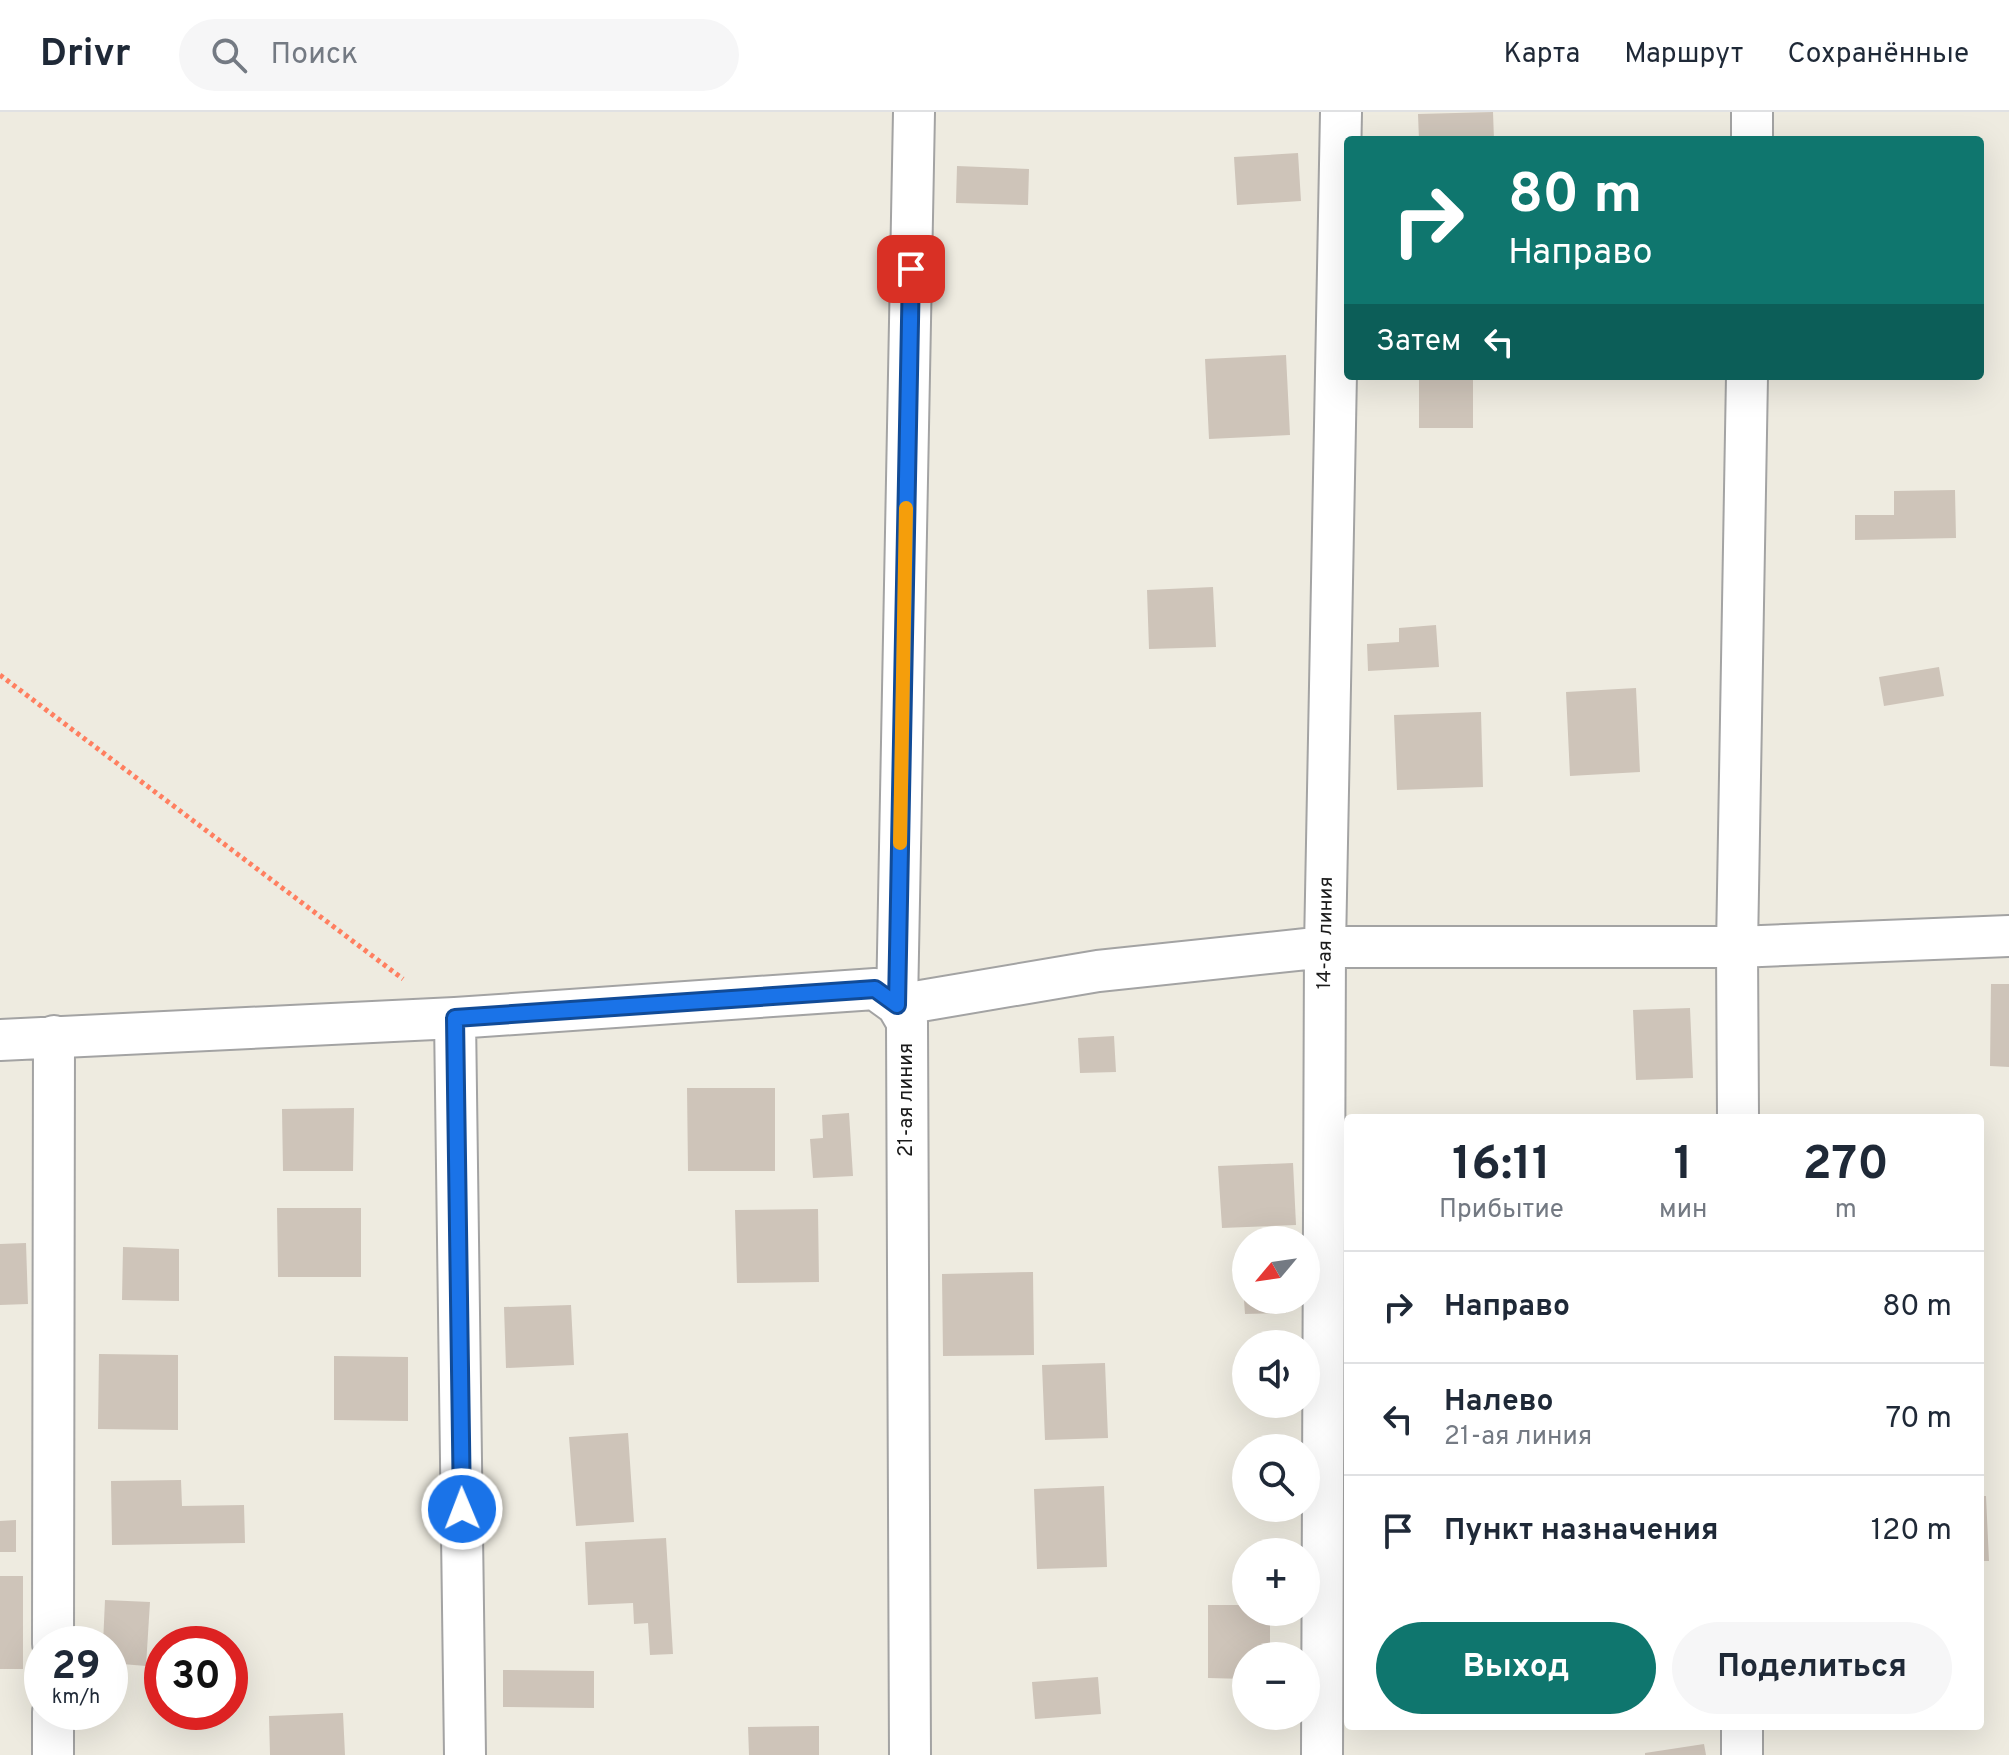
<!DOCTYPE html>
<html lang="ru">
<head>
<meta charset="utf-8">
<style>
	body { margin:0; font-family:Overpass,sans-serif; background:#f6f6f7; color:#1f2937; height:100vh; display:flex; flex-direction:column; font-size:30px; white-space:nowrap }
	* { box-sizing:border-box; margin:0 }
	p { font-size:26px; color:#747a83 }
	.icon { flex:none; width:44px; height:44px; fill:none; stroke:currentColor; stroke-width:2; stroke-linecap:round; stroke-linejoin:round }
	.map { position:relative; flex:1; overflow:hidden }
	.side { position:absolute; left:1344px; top:1002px; width:640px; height:616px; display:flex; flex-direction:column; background:#fff; border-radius:8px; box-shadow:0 8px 32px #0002 }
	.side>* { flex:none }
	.hud { position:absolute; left:1344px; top:24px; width:640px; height:244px; border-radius:8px; box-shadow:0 8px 32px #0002; background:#0f766e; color:#fff; overflow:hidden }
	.needle { width:52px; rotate:241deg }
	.fabs { position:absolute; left:1232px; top:1114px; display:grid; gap:16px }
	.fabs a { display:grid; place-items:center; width:88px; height:88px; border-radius:50%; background:#fff; box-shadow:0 8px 32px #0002; font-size:40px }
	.speed { position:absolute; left:24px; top:1514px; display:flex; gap:16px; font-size:40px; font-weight:700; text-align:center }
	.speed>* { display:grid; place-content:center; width:104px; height:104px; border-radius:50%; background:#fff; box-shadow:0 8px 32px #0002; line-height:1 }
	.speed small { font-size:20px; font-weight:400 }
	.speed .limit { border:12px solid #d22; background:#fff; color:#111 }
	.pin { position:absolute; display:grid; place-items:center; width:68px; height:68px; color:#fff; margin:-34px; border-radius:16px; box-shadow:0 4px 12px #0006 }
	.me { position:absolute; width:88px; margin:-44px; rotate:359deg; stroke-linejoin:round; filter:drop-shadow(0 0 6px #0008) }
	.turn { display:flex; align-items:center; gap:28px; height:168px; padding:0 32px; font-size:36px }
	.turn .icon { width:104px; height:104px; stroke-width:2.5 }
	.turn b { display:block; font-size:56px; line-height:68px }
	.then { display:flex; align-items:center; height:76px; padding:0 32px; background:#0003; gap:16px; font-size:30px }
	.eta { display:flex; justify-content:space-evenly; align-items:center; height:136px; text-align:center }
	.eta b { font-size:48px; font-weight:700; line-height:56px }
	.button { display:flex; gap:16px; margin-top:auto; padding:16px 32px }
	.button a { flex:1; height:92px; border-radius:48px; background:#0f766e; color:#fff; font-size:32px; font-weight:700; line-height:92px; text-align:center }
	.button a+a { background:#f6f6f7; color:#1f2937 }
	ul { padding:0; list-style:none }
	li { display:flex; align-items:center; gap:24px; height:112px; padding:0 32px; border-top:2px solid #e0e1e3 }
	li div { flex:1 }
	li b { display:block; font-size:30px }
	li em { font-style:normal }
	header { display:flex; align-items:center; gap:48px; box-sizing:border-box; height:112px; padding:0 40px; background:#fff; border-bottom:2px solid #e0e1e3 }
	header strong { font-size:38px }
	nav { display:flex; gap:44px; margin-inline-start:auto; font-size:28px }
	.search { width:560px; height:72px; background:#f6f6f7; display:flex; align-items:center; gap:20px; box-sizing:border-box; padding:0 28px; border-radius:44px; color:#747a83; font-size:30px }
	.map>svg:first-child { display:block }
</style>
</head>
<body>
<header>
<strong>Drivr</strong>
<div class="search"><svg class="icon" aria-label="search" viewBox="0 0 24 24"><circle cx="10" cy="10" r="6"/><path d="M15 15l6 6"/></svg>Поиск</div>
<nav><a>Карта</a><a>Маршрут</a><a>Сохранённые</a></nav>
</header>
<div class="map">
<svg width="2009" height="1643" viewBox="0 0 2009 1643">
	<rect width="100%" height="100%" fill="#eeebe0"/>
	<!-- building -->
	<path fill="#cec4b9" d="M1493,0L1494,28H1419L1418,2Z
		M1298,41L1301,89L1237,93L1234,45Z
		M957,54L1029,57L1028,93L956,91Z
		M1286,243L1290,323L1209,327L1205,247Z
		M1419,264H1473V316H1419Z
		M1955,378L1956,426L1855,428V403H1894V379Z
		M1213,475L1216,535L1149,537L1147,478Z
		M1436,513L1439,555L1368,559L1367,532L1399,530V516Z
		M1939,555L1944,584L1884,594L1879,565Z
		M1636,576L1640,660L1570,664L1566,580Z
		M1481,600L1483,675L1397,678L1394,603Z
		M1991,872H2009V955L1990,954Z
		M1690,896L1693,966L1636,968L1633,898Z
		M1114,924L1116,960L1080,961L1078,926Z
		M687,976H775V1059H688Z
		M354,996L353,1059H283L282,997Z
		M849,1001L853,1064L813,1066L810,1027L823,1026L822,1003Z
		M1293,1051L1296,1113L1222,1116L1218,1054Z
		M277,1096H361V1165H278Z
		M818,1097L819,1170L737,1171L735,1098Z
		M26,1131L28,1192L0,1193V1132Z
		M123,1135L179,1137V1189L122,1188Z
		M1033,1160L1034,1243L943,1244L942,1162Z
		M1244,1188H1286L1287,1201L1245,1202Z
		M571,1193L574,1253L506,1256L504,1195Z
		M99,1242L178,1243V1318L98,1317Z
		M334,1244L408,1245V1309L334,1308Z
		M1105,1251L1108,1326L1045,1328L1042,1253Z
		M628,1321L634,1410L576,1414L569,1325Z
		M181,1368L182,1394L244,1393L245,1431L112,1433L111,1369Z
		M1104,1374L1107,1455L1037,1457L1034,1377Z
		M1980,1384H1986L1989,1449H1980Z
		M16,1408V1440H0V1409Z
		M666,1426L673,1542L650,1543L648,1511L634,1512L633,1491L588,1493L585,1430Z
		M0,1464H23V1557H0Z
		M105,1488L150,1490L146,1554L110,1551V1532H103Z
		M1208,1493H1246V1500H1270V1544H1246V1567L1208,1566Z
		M503,1558L594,1559V1596L503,1595Z
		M1098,1565L1101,1602L1035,1607L1032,1570Z
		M343,1601L345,1643H270L269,1604Z
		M819,1614V1643H749L748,1615Z
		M1704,1632L1706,1643H1645V1641Z"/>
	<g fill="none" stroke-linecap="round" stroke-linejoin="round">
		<defs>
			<path id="minor" d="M1752,28V0
				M455,906L465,1643
				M0,928L455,906L875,877L897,893L1098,859L1325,835H1737L2009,824
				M1738,1006L1737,835L1747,264
				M53,1532L54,924
				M1742,1614V1643
				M53,1643V1600
				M910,1643L907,910L897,893L914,0
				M1322,1643L1325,835L1341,0"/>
		</defs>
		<!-- minor casing -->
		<use href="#minor" stroke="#a3a3a3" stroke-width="44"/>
		<!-- path -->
		<path stroke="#ff7f60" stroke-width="5" stroke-dasharray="4 4" stroke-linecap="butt" d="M0,563L403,867"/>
		<!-- minor -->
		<use href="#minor" stroke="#fff" stroke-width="40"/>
	</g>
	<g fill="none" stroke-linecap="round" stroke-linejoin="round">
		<defs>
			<path id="route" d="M462,1397L455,906L875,877L897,893L911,157"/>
		</defs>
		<!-- route casing -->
		<use href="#route" stroke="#114b97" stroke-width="20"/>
		<!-- route -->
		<use href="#route" stroke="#1a73e8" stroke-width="14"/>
		<!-- slow -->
		<path stroke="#f59e0b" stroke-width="14" d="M900,731L906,396"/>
	</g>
	<g text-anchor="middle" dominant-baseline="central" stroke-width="6" stroke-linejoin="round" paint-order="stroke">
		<!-- street labels -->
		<g font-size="20" fill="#1c1c1c" stroke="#fff">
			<text transform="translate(1326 821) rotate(-89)">14-ая линия</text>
			<text transform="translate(907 988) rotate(-90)">21-ая линия</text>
		</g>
	</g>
</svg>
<div class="fabs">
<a><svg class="needle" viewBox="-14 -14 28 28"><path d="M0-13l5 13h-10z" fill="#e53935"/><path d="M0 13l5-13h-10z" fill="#747a83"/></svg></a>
<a><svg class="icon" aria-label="sound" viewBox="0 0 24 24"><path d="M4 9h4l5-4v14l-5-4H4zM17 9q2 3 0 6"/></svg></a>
<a><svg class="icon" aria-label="search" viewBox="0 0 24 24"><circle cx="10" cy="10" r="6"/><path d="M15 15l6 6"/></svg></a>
<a>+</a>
<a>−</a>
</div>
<div class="speed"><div>29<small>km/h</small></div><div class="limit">30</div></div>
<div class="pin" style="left:911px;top:157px;background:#d93025"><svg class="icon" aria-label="arrive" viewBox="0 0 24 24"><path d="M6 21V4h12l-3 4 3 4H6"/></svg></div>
<svg class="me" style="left:462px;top:1397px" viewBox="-20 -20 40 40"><circle r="17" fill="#1a73e8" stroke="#fff" stroke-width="3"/><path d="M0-11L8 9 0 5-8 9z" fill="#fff"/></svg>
<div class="hud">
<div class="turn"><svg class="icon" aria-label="right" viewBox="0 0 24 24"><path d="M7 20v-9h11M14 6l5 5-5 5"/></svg><div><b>80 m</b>Направо</div></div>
<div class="then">Затем<svg class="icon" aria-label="left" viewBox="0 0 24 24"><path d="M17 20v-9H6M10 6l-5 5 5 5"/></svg></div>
</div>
<section class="side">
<div class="eta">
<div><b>16:11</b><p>Прибытие</p></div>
<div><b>1</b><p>мин</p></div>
<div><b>270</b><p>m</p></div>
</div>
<ul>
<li><svg class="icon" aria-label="right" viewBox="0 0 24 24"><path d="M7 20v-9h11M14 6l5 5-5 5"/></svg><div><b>Направо</b></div><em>80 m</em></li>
<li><svg class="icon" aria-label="left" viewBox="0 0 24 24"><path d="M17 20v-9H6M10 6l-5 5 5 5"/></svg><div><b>Налево</b><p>21-ая линия</p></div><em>70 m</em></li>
<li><svg class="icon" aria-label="arrive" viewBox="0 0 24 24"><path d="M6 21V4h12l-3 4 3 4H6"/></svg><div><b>Пункт назначения</b></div><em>120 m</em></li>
</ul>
<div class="button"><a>Выход</a><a>Поделиться</a></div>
</section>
</div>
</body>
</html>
